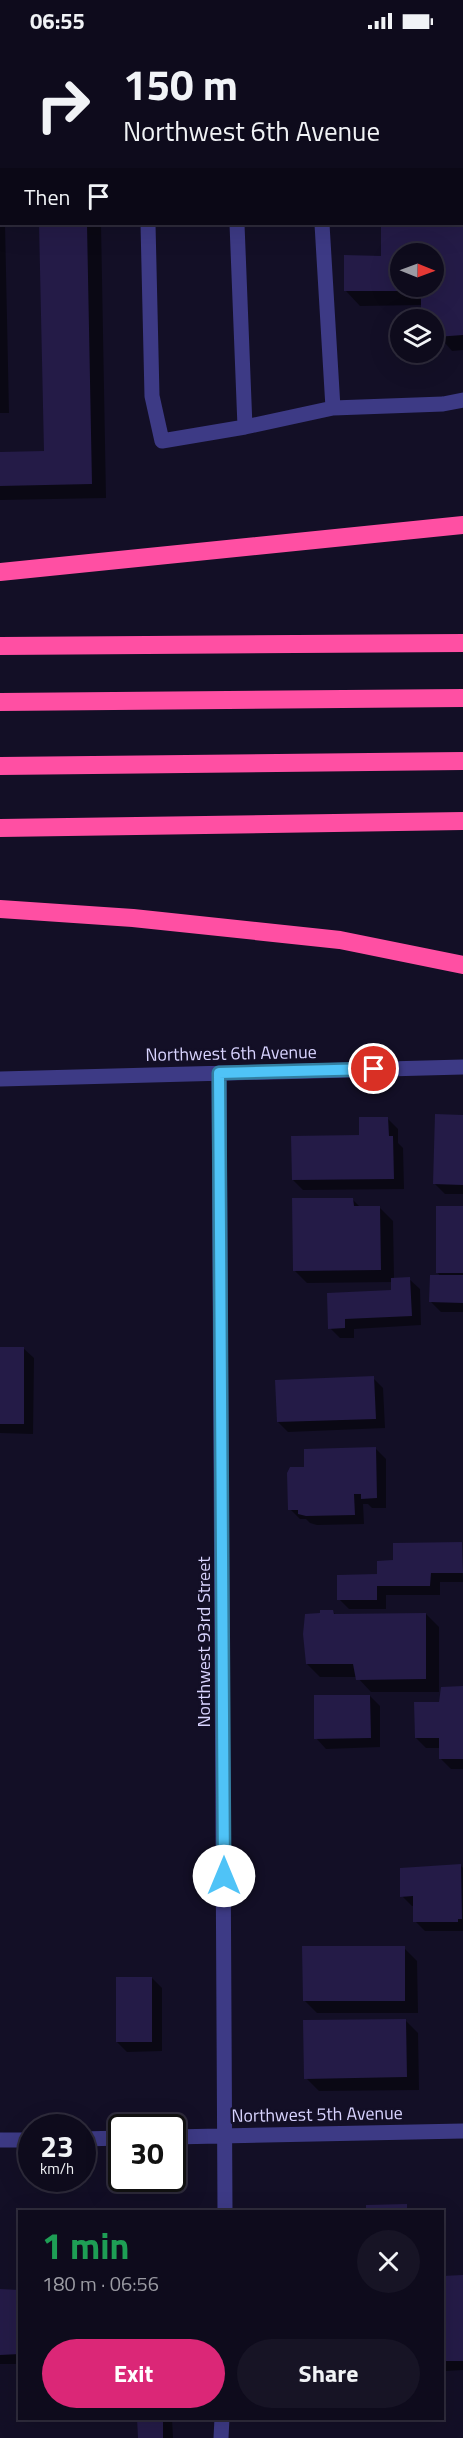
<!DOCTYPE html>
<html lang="en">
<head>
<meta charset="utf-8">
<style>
	body { margin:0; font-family:"Titillium Web",sans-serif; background:#171425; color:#f1f3f6; height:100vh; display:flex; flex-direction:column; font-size:22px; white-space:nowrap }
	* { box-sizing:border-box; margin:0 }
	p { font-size:20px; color:#9b9ba3 }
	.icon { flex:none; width:33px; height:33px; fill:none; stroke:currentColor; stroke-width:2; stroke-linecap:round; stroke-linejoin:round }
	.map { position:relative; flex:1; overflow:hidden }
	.side { position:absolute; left:18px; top:2168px; width:426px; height:210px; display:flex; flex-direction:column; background:#0e0b1c; border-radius:0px; box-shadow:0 6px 24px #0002,0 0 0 2px #2e2b3b }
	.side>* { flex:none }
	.guide { position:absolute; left:0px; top:0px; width:464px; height:183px; box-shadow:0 6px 24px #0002,0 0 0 2px #2e2b3b; background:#0e0b1c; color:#f1f3f6; overflow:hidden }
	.needle { width:39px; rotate:91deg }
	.controls { position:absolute; left:390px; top:201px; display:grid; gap:12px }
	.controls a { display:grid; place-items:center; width:54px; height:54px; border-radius:50%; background:#0e0b1c; box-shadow:0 6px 24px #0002,0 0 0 2px #2e2b3b; font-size:30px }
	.speed { position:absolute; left:18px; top:2072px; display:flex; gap:12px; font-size:30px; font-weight:700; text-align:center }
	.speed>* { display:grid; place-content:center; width:78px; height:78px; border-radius:50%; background:#0e0b1c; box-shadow:0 6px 24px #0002,0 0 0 2px #2e2b3b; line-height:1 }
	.speed small { font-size:15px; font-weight:400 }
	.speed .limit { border:3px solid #111; border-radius:9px; background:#fff; color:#111 }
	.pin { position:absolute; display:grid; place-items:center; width:51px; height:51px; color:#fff; margin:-26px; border:3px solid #fff; border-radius:50%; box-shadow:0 2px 6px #0007 }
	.me { position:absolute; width:66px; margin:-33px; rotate:0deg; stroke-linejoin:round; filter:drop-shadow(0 0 4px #0008) }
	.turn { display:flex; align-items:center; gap:21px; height:126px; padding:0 24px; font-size:27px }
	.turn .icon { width:78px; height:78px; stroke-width:2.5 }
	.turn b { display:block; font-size:42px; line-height:51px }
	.then { display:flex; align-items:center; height:57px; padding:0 24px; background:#0003; gap:12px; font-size:22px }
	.round { display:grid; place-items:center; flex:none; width:63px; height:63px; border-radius:32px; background:#171425 }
	.headline { display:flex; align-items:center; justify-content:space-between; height:102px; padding:0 24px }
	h1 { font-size:36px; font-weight:700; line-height:45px; color:#1e9e55 }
	.action { display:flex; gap:12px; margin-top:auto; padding:12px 24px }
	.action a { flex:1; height:69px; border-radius:36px; background:#db2777; color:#fff; font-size:24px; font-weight:700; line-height:69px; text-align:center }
	.action a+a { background:#171425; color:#f1f3f6 }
	.status { display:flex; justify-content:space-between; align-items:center; height:42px; padding:0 30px; background:#0e0b1c; direction:ltr }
	.status svg { height:16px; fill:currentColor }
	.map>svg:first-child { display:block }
</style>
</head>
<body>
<div class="status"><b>06:55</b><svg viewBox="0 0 49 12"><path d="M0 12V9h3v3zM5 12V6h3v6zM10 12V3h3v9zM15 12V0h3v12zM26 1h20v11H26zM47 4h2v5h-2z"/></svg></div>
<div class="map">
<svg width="463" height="2396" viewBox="0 0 463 2396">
	<rect width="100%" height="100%" fill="#130f26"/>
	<!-- shadow -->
	<path fill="#0007" fill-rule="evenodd" d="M0,71H2L0,116Z
		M462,99L463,308L452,309L434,288V278L422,263L360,264L346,249L382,215V182H462ZM400,212H434V244H400Z
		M0,160L2,182H5L9,371H0Z
		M41,182H101L106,456L0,458V411L45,410Z
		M463,1074V1152H445L435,1142Z
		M388,1077L398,1087V1101L403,1106L404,1147L303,1148L293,1138Z
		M353,1158L361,1166H380L393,1179L394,1237H409L420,1247L421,1283L354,1287V1296H340L330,1286L328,1252L393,1249L392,1240L307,1241L294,1228Z
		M463,1165V1270H441L431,1260L441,1235L437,1230Z
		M0,1306H23L34,1316L33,1392L0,1391Z
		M373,1336L383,1346L385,1386L288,1390L278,1380Z
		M376,1407L386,1417V1466H372L368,1462H363L364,1482L317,1483L310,1481L306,1477H300L290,1467L306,1427Z
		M462,1502L463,1540H440V1553H386V1567H349L339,1557L378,1534L394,1520Z
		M333,1570L336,1573L426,1572L439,1585V1650H371L357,1635H320L307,1622Z
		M463,1646V1727H451L441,1717V1706H426L416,1696L440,1661Z
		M370,1654L380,1664V1705L326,1707L316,1696Z
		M460,1823L463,1826V1889H425L415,1879V1864H412L402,1854Z
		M404,1906L417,1919L418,1971H317L304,1958Z
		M152,1936L162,1946V2009L127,2010L117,2000Z
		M405,1978L418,1991L419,2048L319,2049L306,2036Z
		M463,2235V2328L445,2329L442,2327V2280Z
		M0,2248L20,2249V2322H0Z
		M139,2376H172L173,2396H139Z"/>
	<!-- building -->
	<path fill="#241b47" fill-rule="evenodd" d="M39,182H87L92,442L0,444V410L44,409Z
		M381,182H463V293L436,295V278H421V249H344V213L381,214ZM400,212H434V244H400Z
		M435,1072L463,1073V1143L433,1142Z
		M359,1075H388L389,1094H393L394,1137L292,1138L291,1094L359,1093Z
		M292,1156H353L354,1164H380L381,1228L293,1229Z
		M436,1164H463V1231H436Z
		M430,1233H463V1261L429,1260Z
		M410,1235L412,1274L345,1277V1286L328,1287L327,1251L391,1248V1236Z
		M0,1305H24V1382H0Z
		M374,1334L376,1377L277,1380L275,1338Z
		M376,1405L377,1456L361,1457V1452H354L355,1473L306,1474L298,1472V1468H288L287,1431L290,1425H304V1407Z
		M462,1500L463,1531H431L430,1544H377V1558H337V1533L377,1532V1519L393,1518V1501Z
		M320,1568H333L334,1572L426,1571V1637L356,1638L353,1622H306L303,1592L305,1572L320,1571Z
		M463,1644V1717H439V1696H415L414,1660H439L441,1645Z
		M314,1653H370L371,1696L314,1697Z
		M461,1822L462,1877H458V1880H413V1854L400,1855V1826Z
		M302,1904H405V1959H303Z
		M116,1935H152V2000H116Z
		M406,1977L407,2035L304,2037L303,1978Z
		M407,2162V2169H366V2163Z
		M463,2233V2319H442V2234Z
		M0,2247L20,2248V2312L0,2313Z
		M137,2376H163V2396H138Z"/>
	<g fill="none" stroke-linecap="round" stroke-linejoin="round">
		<!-- service -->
		<path stroke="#3d3a85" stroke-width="15" d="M122,0V2
			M284,0V2
			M148,182L152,354L162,399L245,385L333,366L443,362L463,358
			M237,182L245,385
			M322,182L333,366"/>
		<!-- minor -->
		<path stroke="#3d3a85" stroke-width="15" d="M219,1031L225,2169
			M0,1037L463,1025
			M172,2095L463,2089
			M82,2097L122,2096
			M0,2098H32
			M221,2396L222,2376"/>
		<!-- motorway -->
		<path stroke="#ff4fa3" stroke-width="18" d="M0,530L463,483
			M0,604L463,601
			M0,660L463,656
			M0,724L463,719
			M0,786L463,779
			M0,867L133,876L340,898L463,923"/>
	</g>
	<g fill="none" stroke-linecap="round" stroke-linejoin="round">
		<defs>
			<path id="route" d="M224,1834L219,1031L374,1027"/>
		</defs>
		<!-- route casing -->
		<use href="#route" stroke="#337fa1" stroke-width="15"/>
		<!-- route -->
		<use href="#route" stroke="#4fc3f7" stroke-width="10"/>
	</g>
	<g text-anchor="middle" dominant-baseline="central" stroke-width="5" stroke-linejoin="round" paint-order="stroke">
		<!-- street labels -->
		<g font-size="18" fill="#d9d4ff" stroke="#130f26">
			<text transform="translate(231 1011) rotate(-1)">Northwest 6th Avenue</text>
			<text transform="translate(203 1600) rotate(-90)">Northwest 93rd Street</text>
			<text transform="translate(317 2072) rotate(-1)">Northwest 5th Avenue</text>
		</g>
	</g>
</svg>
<div class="controls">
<a><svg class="needle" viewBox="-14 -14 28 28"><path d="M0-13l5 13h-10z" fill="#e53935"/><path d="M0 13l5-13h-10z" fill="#9b9ba3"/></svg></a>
<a><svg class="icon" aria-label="layers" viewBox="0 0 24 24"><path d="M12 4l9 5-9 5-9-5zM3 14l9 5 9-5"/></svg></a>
</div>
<div class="speed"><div>23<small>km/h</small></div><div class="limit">30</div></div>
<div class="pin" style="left:374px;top:1027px;background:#d93025"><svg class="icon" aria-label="arrive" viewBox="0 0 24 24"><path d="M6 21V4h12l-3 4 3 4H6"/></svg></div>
<svg class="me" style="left:224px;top:1834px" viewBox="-20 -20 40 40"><circle r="19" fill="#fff"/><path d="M0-13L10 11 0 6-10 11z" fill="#4fc3f7"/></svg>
<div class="guide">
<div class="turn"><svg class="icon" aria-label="right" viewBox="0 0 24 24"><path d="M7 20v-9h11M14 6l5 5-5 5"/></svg><div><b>150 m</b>Northwest 6th Avenue</div></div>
<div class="then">Then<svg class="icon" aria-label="arrive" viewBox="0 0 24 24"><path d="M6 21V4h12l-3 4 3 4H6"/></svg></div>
</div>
<section class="side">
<div class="headline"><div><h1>1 min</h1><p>180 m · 06:56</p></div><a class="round"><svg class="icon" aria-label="close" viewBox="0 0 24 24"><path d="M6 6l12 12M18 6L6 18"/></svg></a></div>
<div class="action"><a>Exit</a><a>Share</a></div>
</section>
</div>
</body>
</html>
